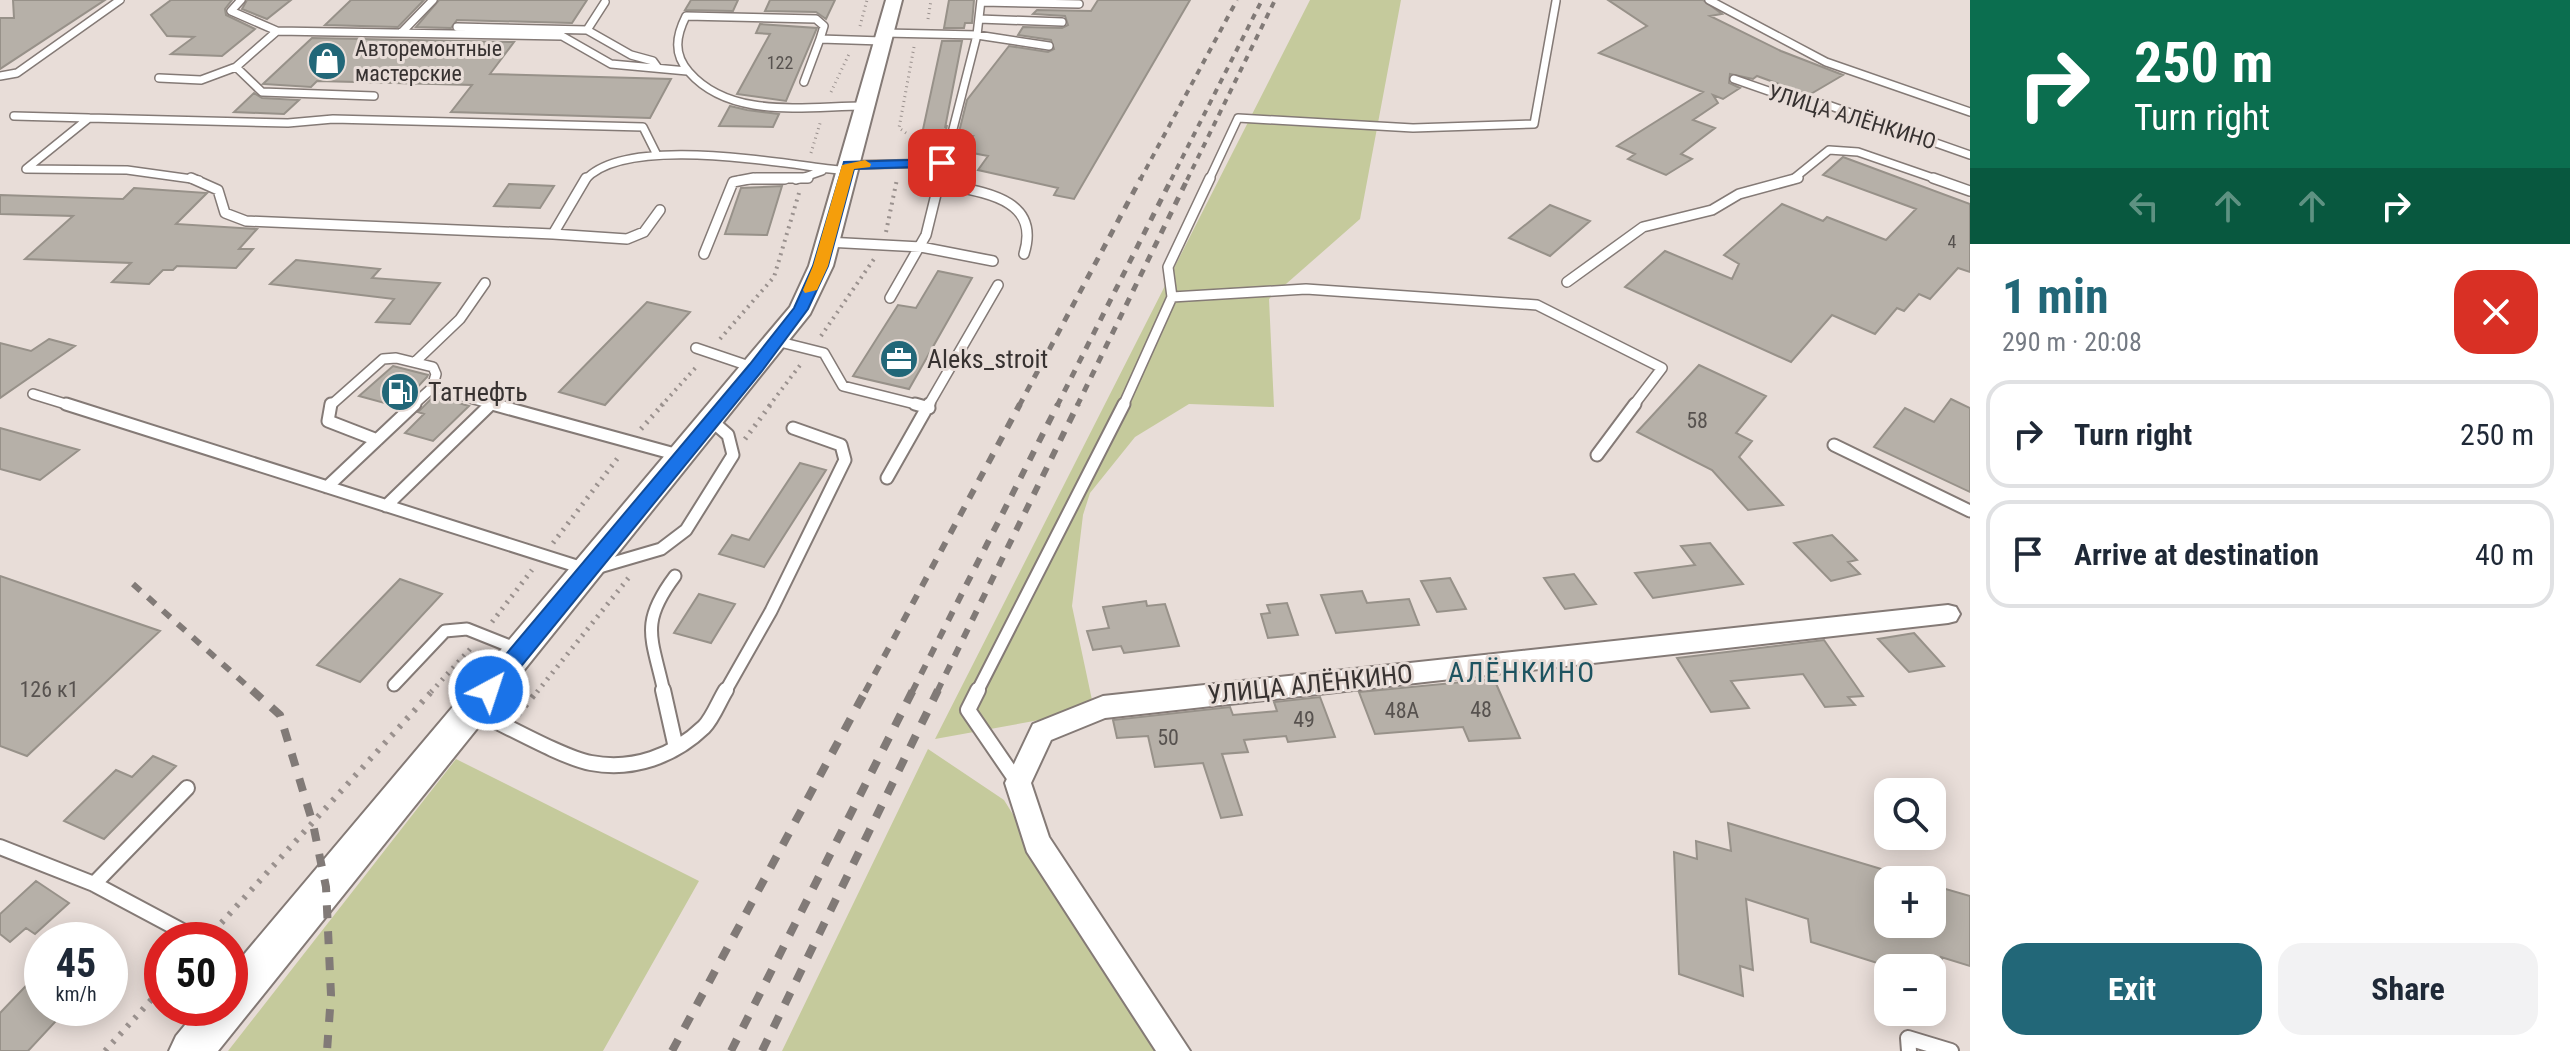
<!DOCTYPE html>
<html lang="en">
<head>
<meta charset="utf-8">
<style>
	body { margin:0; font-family:"Roboto Condensed",sans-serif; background:#f2f2f3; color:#1f2937; height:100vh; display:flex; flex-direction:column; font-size:30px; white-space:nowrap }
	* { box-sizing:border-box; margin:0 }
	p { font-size:26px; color:#747a83 }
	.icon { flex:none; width:44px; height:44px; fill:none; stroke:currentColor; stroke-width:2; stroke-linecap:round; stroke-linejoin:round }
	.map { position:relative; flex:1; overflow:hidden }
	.sheet { display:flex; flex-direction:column; background:#fff; width:600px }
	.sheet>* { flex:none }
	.banner { background:#0b6e4f; color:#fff; overflow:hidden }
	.fabs { position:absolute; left:1874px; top:778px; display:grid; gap:16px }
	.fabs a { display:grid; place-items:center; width:72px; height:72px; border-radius:16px; background:#fff; box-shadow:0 4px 20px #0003; font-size:40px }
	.speed { position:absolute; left:24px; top:922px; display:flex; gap:16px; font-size:40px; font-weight:700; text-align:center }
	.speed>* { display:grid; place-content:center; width:104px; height:104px; border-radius:50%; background:#fff; box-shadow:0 4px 20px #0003; line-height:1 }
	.speed small { font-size:20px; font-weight:400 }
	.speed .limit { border:12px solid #d22; background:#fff; color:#111 }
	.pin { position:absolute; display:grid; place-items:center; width:68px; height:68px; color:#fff; margin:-34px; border-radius:16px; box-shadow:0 4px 12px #0006 }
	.me { position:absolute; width:88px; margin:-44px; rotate:40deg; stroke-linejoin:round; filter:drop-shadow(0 0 6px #0008) }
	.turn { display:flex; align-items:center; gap:28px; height:168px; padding:0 32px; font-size:36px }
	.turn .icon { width:104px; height:104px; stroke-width:2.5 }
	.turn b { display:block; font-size:56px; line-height:68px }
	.lanes { display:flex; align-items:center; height:76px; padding:0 32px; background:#0003; justify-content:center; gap:40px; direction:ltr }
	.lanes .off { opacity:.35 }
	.round { display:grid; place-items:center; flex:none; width:84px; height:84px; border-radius:24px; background:#f2f2f3 }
	.head { display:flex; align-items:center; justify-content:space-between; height:136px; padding:0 32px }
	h1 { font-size:48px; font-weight:700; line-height:60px; color:#226778 }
	.primary-button { display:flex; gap:16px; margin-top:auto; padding:16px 32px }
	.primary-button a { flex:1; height:92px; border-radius:24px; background:#226778; color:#fff; font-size:32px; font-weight:700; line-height:92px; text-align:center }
	.primary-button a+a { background:#f2f2f3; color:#1f2937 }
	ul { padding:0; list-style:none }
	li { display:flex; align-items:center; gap:24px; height:108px; margin:0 16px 12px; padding:0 16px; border:4px solid #e0e1e3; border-radius:24px }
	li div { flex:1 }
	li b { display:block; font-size:30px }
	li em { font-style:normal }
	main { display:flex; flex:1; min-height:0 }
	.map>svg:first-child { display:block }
</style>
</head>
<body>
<main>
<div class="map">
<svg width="1970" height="1051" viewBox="0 0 1970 1051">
	<rect width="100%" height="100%" fill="#e8ddd8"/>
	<!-- green -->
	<path fill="#c5ca9c" d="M1310,0H1401L1360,219L1269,299L1274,407L1189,404L1135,437L1090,493L1083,515L1072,606L1092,700L1056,717L935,739Z
		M928,749L1004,800L1160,1051H782Z
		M456,759L699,881L603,1051H228Z"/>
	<!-- building -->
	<path fill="#b6b0a8" stroke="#979189" stroke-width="2" d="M13,0H105L0,69V18H14Z
		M171,0H232L225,9L226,15L255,29L222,56L171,54L194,37L167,36L151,15Z
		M247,0H291L267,19L242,9Z
		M351,0H424L398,27L325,25Z
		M439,0H587L572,23L457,20L451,28L416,27Z
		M691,0H738L733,11L685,10Z
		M770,0H835L826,19L816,12L765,11Z
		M949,0H974L972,23H965L964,28H944Z
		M1098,0H1190L1074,199L1054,195L1058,188L978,170L988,156L962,151L973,136H958L967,100L1009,46L1048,52L1054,49L1051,40L1018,35L1023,27L1062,28L1068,25L1065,16L1033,14L1037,10L1091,11Z
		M1608,0H1703L1722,14L1710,16L1781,51L1843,75L1809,95L1757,76L1753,79L1730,74L1729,83L1740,88L1723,99L1713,95L1718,103L1693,120L1715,128L1681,154L1692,159L1666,175L1628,159L1635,154L1617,146L1703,92L1599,53L1647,26Z
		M760,24L817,28L786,101L737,94L770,34L756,33Z
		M312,38L514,42L490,74L671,79L650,118L451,112L472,85L317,81L311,87L263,84Z
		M942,41H962L945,128L947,125L945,135L922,134Z
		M254,93L262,98L299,100L284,114L234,112Z
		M730,106L747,110L779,114L773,127L719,126Z
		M1843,157L1970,204V272L1958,268L1930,299L1919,294L1904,311L1897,308L1875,334L1832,315L1791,362L1625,287L1665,251L1732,279L1739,264L1724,255L1782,204L1823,221L1827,217L1886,240L1916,209L1823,175Z
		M509,184L554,186L540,208L494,206Z
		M782,186L767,235L725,234L741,188Z
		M134,188L207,193L176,224L257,229L239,249H253L236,268L177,266L173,270H163L149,284L112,282L131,263L25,259L73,216L0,214V195L123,199Z
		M1550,205L1590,221L1550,256L1509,238Z
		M296,260L380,269L372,278L440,283L410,324L376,322L394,299L270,284Z
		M938,271L972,278L909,389L853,376L898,305L916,308Z
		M647,302L690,312L605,405L559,392Z
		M49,339L75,346L0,398V343L31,351Z
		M1699,365L1766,396L1736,433L1752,441L1739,457L1783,505L1748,510L1712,470L1637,432Z
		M393,366L428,375L427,377L399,407L359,396Z
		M434,396L469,406L433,441L405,433L424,414L418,412Z
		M1951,399L1970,408V492L1874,447L1905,408L1934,422Z
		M0,428L79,450L40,480L0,469Z
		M800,463L826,470L764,567L719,554L732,535L749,540Z
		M1832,535L1857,560L1848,562L1860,574L1831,581L1794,543Z
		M1710,543L1743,584L1653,598L1635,573L1695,565L1681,546Z
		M1574,574L1596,604L1565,609L1544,578Z
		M0,576L160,631L27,756L0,746Z
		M1450,578L1466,609L1437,612L1421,581Z
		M400,579L442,594L360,682L317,665Z
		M1362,591L1367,603L1409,599L1419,625L1336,633L1321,595Z
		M699,594L735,604L711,643L674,633Z
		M1146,601L1147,606L1165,604L1179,646L1124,653L1121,646L1093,650L1087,631L1109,628L1103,607Z
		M1287,603L1298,635L1268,638L1261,614L1270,613L1267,605Z
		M1914,633L1944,666L1909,672L1878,639Z
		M1824,640L1863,696L1848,697L1855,705L1825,707L1803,674L1731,681L1749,708L1711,712L1677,658Z
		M1494,679L1520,738L1469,741L1463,727L1375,734L1359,692Z
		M1320,697L1335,737L1288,742L1286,736L1244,740L1248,752L1222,754L1242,815L1221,818L1203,763L1155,767L1148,736L1117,738L1113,720L1230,707L1233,715L1277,711L1274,702Z
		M153,756L176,766L104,839L64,821L116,770L132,777Z
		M1728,823L1888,871V924H1932V885L1970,896V966L1941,957L1944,968H1893L1811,942L1808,919L1746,899L1753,970L1740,966L1743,996L1679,974L1674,852L1697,859L1696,841L1731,851Z
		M36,881L69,903L35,934L26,928L10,942L0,934V914Z
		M42,969V1008H68L28,1051H0V1013Z"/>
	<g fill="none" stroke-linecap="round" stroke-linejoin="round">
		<defs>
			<path id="lane-far3" d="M241,0L231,11L277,31
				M1709,0L1826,62L1970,112
				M981,2L1079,4
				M979,19L1062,22
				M457,27L587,30L631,55L653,61L658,68
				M587,30L605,2
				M401,33L433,0
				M885,33L977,35L1049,46
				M820,39L824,26L816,19L686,16C676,36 673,54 689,72C731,120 806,106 864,106
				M0,76L17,73L120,0
				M159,78L201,80L236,67
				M1734,79L1797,101L1828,105L1970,155
				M804,82L820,39L882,41
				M374,96L262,92L236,67L277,31L562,36L611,64L687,71
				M14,116L89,118
				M849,165L942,163
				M199,180L127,170L26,169L89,118L288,123L333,119L643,127L656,153
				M585,180C627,133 786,165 847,171
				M739,180H785
				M796,180L822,171
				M940,180L977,35L981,0
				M1209,180L1238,118L1413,128L1534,124L1556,1
				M1792,180L1829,150L1858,152L1939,180"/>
			<path id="lane-far2" d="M191,178L218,190L225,213L246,221L553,234
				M586,178L553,234L627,239L644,232L660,210
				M756,178H808
				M1933,178L1970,191
				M937,183C979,192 1042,196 1024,254
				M827,242L921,247L993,261
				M704,254L733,182L754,178
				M1567,282L1643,227L1712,210L1739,194L1798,178
				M1172,297L1168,267L1210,178
				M890,298L926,235L940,178
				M776,341L824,353L843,386L923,406
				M696,348L755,368
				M415,362L460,319L485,283
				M33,394L72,406
				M330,406L383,359L396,358L433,367L436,374L432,388
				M412,406L432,388L500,406
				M489,406L491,404
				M928,406L998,285
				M1123,406L1172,297L1306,289L1537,305L1662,368L1633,406"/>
			<path id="lane-far1" d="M66,404L589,570L661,549L686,530L733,455L728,435L712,421
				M331,404L328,421L377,440
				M492,404L682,456
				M915,404L929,408
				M1834,445L1970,511
				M1597,455L1635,404
				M887,478L929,404
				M327,487L415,404
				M386,506L491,404
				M394,685L445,631L467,629L517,649
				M664,692C652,637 639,624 675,576
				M725,692L771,611L845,460L841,445L793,428
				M977,692L1124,404"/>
			<path id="lane" d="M663,690L676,748
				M978,690L968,710L1018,783
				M473,710C502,723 563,758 591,763C633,771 674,756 704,727C713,718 719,701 726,690
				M0,847L94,884L199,940
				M94,884L187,788
				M230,957L251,968
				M1909,1051L1908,1038L1951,1051"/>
			<path id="street" d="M1948,605L1956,607L1960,614L1956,621L1948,623L1105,718L1051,740L1031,783L1049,837L1190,1051H1156L1027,852L1005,783L1033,724L1103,696Z"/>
			<path id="secondary" d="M886,0H902L833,266L810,314L218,1051H169L176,1036L199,1008H230V971L790,307L809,266Z"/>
		</defs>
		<!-- lane-far3 casing -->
		<use href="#lane-far3" stroke="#847a76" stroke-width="10"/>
		<!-- lane-far2 casing -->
		<use href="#lane-far2" stroke="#847a76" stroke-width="12"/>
		<!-- lane-far1 casing -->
		<use href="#lane-far1" stroke="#847a76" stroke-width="15"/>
		<!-- lane casing -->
		<use href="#lane" stroke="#847a76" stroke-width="18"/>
		<!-- street casing -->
		<use href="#street" stroke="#847a76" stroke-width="4"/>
		<!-- secondary casing -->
		<use href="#secondary" stroke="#847a76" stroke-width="4"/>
		<!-- path-far3 -->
		<path stroke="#9a918e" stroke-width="3" stroke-dasharray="1 4" stroke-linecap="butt" d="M928,19L931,0
			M860,26L867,0
			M831,92L849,54
			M906,133L899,128L914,47
			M811,153L821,120"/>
		<!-- path-far2 -->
		<path stroke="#9a918e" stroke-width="4" stroke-dasharray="2 5" stroke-linecap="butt" d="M886,232L897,179
			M821,336L874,259
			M720,339L774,277L799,193
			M661,406L698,365
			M769,406L801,364"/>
		<!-- path-far1 -->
		<path stroke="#9a918e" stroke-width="5" stroke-dasharray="2 6" stroke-linecap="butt" d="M641,429L663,404
			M745,439L771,404
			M553,543L620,455
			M492,622L532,570
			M431,692L471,648
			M537,692L630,576"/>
		<!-- path -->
		<path stroke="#9a918e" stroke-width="6" stroke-dasharray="3 8" stroke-linecap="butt" d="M518,715L538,690
			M214,931L433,690
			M105,1051L162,988"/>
		<!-- lane-far3 -->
		<use href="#lane-far3" stroke="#fff" stroke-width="7"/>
		<!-- lane-far2 -->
		<use href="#lane-far2" stroke="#fff" stroke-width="9"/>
		<!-- lane-far1 -->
		<use href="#lane-far1" stroke="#fff" stroke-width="11"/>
		<!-- lane -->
		<use href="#lane" stroke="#fff" stroke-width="14"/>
		<!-- street -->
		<use href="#street" fill="#fff" fill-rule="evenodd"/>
		<!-- secondary -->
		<use href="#secondary" fill="#fff" fill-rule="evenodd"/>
		<!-- rail-far3 -->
		<path stroke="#817a77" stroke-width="4" stroke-dasharray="6 6" stroke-linecap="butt" d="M1140,180L1237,0
			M1171,180L1262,0
			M1187,180L1275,0"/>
		<!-- rail-far2 -->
		<path stroke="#817a77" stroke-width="5" stroke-dasharray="8 8" stroke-linecap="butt" d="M1019,406L1141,178
			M1057,406L1172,178
			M1077,406L1188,178"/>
		<!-- rail-far1 -->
		<path stroke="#817a77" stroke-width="6" stroke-dasharray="10 10" stroke-linecap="butt" d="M133,584L254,692
			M865,692L1020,404
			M912,692L1058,404
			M937,692L1078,404"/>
		<!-- rail -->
		<path stroke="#817a77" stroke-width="8" stroke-dasharray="13 13" stroke-linecap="butt" d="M252,690L280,715L313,824L326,887L331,995L327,1051
			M672,1051L866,690
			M731,1051L913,690
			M762,1051L938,690"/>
	</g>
	<!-- route -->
	<path fill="#1a73e8" stroke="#114b97" stroke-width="2" d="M942,159L948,163L946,166L854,169L828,266L808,309L762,371L496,697H481L478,690L481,684L750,364L794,308L813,266L844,162Z"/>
	<!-- slow -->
	<path fill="#f59e0b" d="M865,160L871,164L870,167L854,169L828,266L817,290L805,293L803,290L813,266L842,165Z"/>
	<!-- icons -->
	<defs>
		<symbol id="shop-disc" viewBox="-11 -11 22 22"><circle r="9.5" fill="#226778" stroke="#e8ddd8"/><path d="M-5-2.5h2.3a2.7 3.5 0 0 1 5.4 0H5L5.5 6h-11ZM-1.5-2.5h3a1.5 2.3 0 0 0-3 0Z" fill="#fff"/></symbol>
		<symbol id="office-disc" viewBox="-11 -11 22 22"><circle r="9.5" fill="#226778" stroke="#e8ddd8"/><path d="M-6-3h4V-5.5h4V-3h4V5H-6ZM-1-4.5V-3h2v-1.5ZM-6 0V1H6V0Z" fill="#fff"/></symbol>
		<symbol id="fuel-disc" viewBox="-11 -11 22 22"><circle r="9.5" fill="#226778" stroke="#e8ddd8"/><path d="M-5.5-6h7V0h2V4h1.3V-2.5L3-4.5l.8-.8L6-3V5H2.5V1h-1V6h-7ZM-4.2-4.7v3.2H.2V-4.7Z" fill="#fff"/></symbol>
	</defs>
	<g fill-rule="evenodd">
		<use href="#shop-disc" x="305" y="39" width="44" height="44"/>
		<use href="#office-disc" x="877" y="337" width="44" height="44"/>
		<use href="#fuel-disc" x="378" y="370" width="44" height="44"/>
	</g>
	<g text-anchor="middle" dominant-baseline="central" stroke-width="6" stroke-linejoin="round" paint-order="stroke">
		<!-- far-number labels -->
		<g font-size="18" fill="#57524f">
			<text x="780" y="62">122</text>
			<text x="1952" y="241">4</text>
		</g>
		<!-- far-poi labels -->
		<g font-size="22" fill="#373231" stroke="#e8ddd8" text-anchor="start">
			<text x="355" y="48">Авторемонтные<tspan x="355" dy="25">мастерские</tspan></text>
		</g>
		<!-- far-street labels -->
		<g font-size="22" fill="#373231" stroke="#e8ddd8">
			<text transform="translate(1852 117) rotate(17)">УЛИЦА АЛЁНКИНО</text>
		</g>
		<!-- number labels -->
		<g font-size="22" fill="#57524f">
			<text x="1697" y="420">58</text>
			<text x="49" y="689">126 к1</text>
			<text x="1481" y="709">48</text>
			<text x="1402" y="710">48А</text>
			<text x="1304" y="719">49</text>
			<text x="1168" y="737">50</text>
		</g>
		<!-- poi labels -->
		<g font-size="26" fill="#373231" stroke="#e8ddd8" text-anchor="start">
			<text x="927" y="359">Aleks_stroit</text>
			<text x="428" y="392">Татнефть</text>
		</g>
		<!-- street labels -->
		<g font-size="26" fill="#373231" stroke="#e8ddd8">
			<text transform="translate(1310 684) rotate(-6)">УЛИЦА АЛЁНКИНО</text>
		</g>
		<!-- neighbourhood labels -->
		<g font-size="28" letter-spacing="2" fill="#1d5360" stroke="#e8ddd8">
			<text x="1522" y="672">АЛЁНКИНО</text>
		</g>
	</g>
</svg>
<div class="fabs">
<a><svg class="icon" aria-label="search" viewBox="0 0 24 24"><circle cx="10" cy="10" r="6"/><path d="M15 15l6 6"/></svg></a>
<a>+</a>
<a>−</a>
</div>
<div class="speed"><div>45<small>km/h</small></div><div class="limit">50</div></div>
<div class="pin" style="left:942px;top:163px;background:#d93025"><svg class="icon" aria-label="arrive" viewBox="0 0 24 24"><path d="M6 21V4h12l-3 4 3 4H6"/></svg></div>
<svg class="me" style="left:489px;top:690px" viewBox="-20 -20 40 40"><circle r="17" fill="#1a73e8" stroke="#fff" stroke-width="3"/><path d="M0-11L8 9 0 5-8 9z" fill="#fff"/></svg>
</div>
<section class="sheet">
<div class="banner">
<div class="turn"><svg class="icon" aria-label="right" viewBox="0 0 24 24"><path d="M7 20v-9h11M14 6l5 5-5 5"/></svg><div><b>250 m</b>Turn right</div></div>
<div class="lanes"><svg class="icon off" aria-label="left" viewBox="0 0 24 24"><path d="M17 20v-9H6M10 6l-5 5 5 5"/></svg><svg class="icon off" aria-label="ahead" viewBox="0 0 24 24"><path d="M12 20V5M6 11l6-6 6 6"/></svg><svg class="icon off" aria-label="ahead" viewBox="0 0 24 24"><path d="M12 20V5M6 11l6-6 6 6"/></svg><svg class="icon" aria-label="right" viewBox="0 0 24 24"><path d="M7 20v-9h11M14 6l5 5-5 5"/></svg></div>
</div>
<div class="head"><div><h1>1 min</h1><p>290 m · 20:08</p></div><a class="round" style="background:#d93025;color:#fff"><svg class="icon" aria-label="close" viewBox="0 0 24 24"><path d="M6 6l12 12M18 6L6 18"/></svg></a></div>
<ul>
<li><svg class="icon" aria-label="right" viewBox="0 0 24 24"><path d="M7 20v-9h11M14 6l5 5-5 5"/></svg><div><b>Turn right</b></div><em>250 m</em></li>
<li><svg class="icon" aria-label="arrive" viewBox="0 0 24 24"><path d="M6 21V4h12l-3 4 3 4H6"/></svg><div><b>Arrive at destination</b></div><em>40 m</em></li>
</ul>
<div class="primary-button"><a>Exit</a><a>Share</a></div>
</section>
</main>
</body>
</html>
